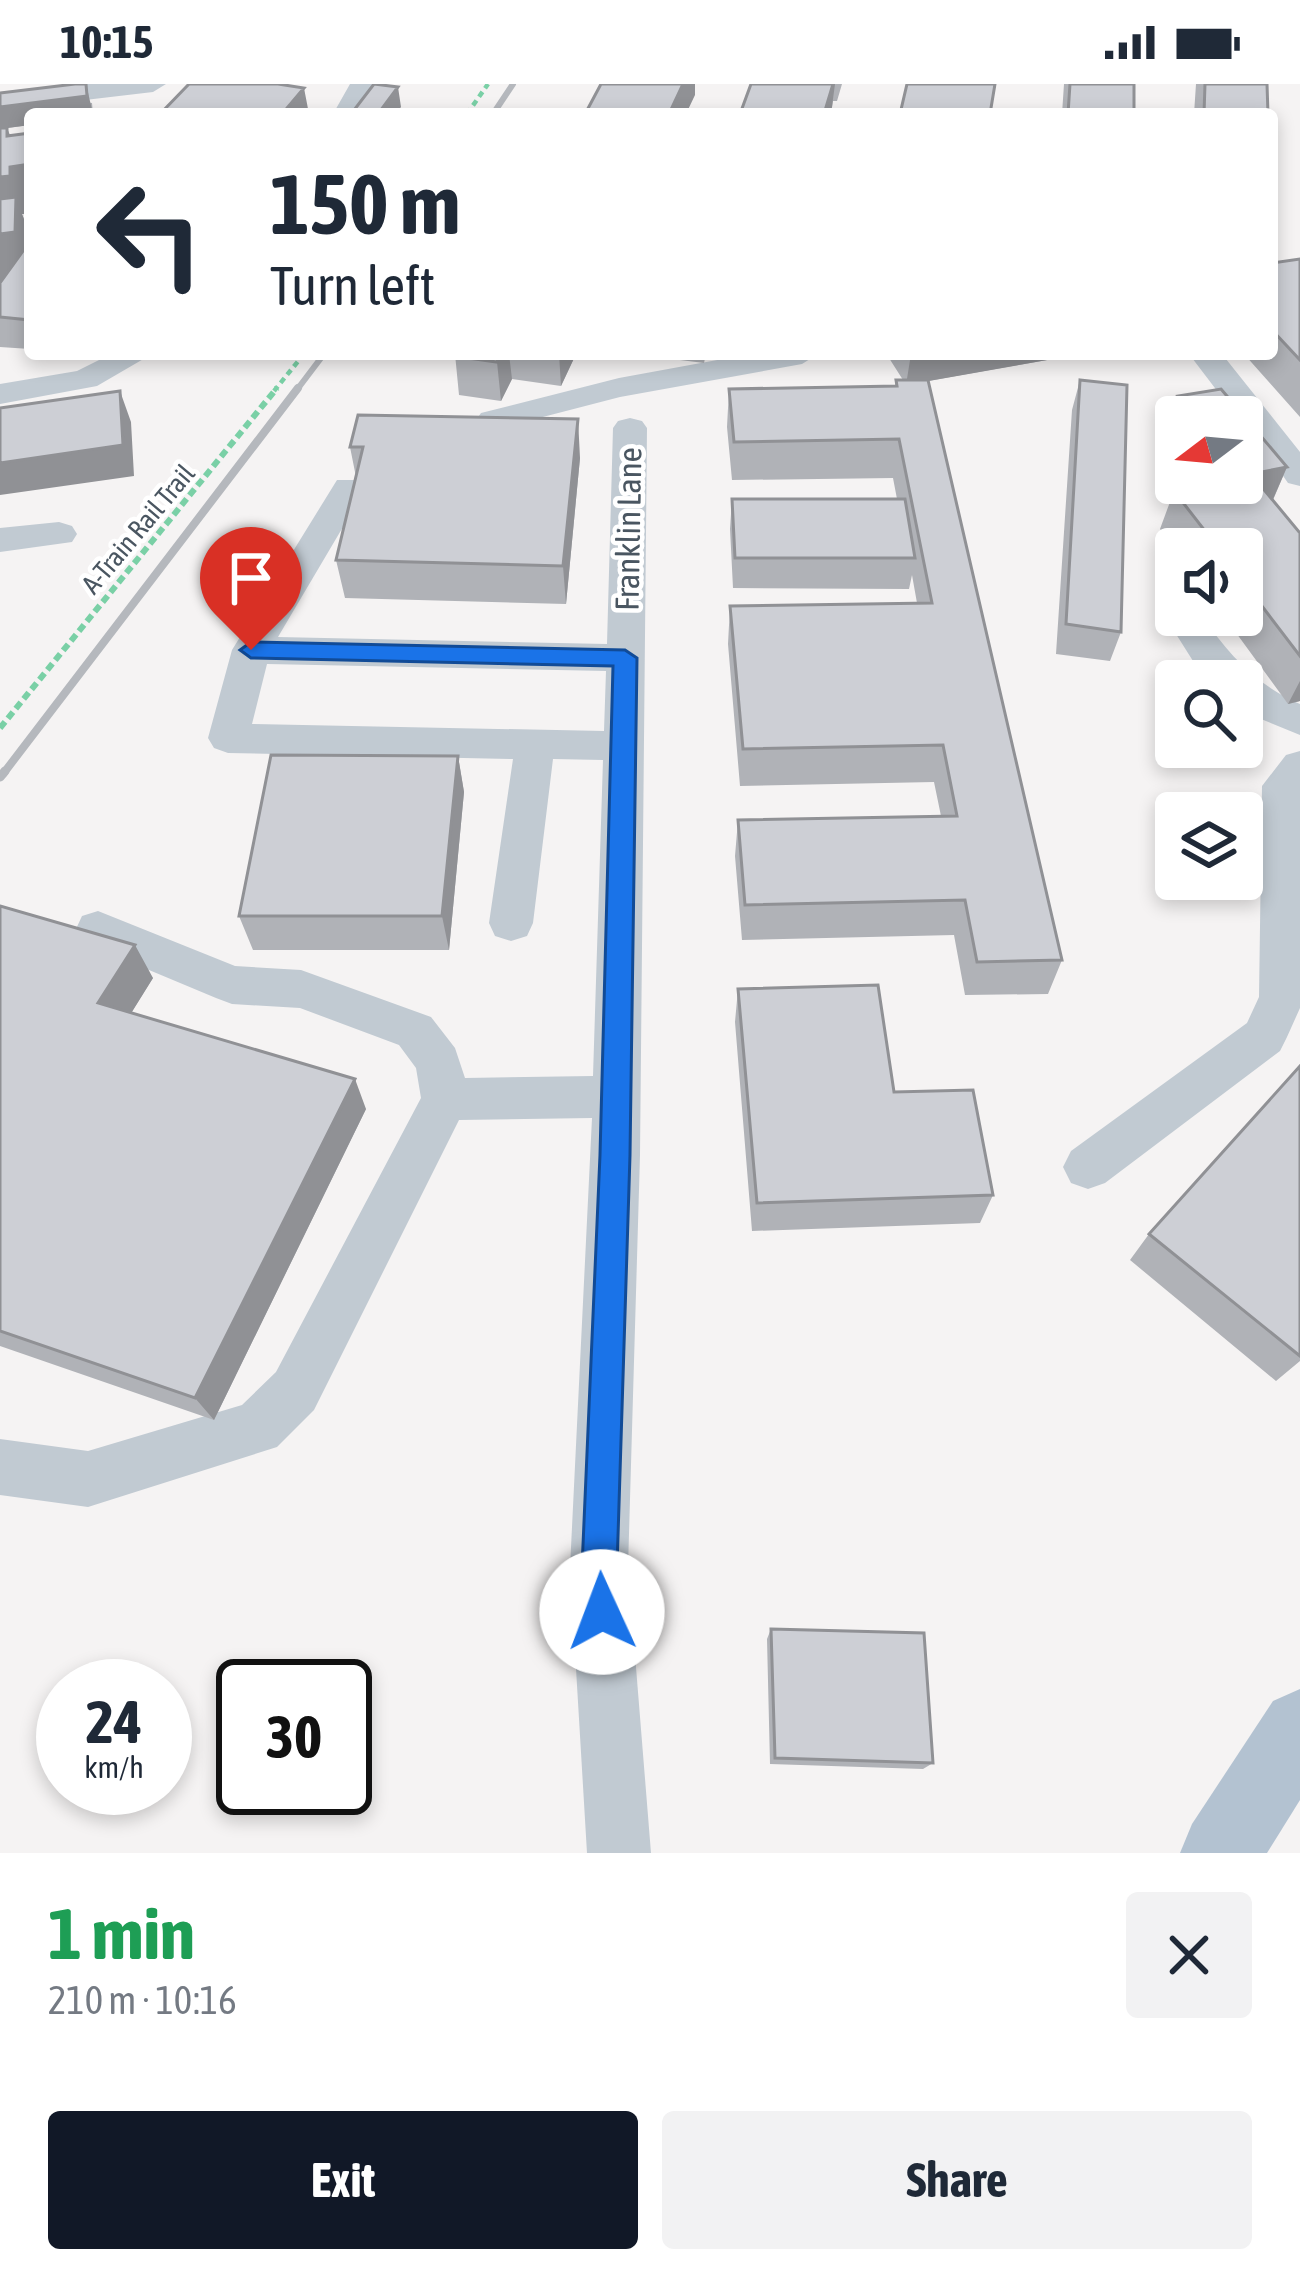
<!DOCTYPE html>
<html lang="en">
<head>
<meta charset="utf-8">
<style>
	body { margin:0; font-family:"Asap Condensed",sans-serif; background:#f2f2f3; color:#1f2937; height:100vh; display:flex; flex-direction:column; font-size:45px; white-space:nowrap }
	* { box-sizing:border-box; margin:0 }
	p { font-size:39px; color:#747a83 }
	.icon { flex:none; width:66px; height:66px; fill:none; stroke:currentColor; stroke-width:2; stroke-linecap:round; stroke-linejoin:round }
	.map { position:relative; height:1769px; overflow:hidden }
	.sheet { display:flex; flex-direction:column; background:#fff; flex:1 }
	.sheet>* { flex:none }
	.hud { position:absolute; left:24px; top:24px; width:1254px; height:252px; border-radius:12px; box-shadow:0 6px 18px #0003; background:#fff; color:#1f2937; overflow:hidden }
	.needle { width:78px; rotate:254deg }
	.controls { position:absolute; left:1155px; top:312px; display:grid; gap:24px }
	.controls a { display:grid; place-items:center; width:108px; height:108px; border-radius:12px; background:#fff; box-shadow:0 6px 18px #0003; font-size:60px }
	.speed { position:absolute; left:36px; top:1575px; display:flex; gap:24px; font-size:60px; font-weight:700; text-align:center }
	.speed>* { display:grid; place-content:center; width:156px; height:156px; border-radius:50%; background:#fff; box-shadow:0 6px 18px #0003; line-height:1 }
	.speed small { font-size:30px; font-weight:400 }
	.speed .limit { border:6px solid #111; border-radius:18px; background:#fff; color:#111 }
	.pin { position:absolute; display:grid; place-items:center; width:102px; height:102px; color:#fff; margin:-123px -51px; border-radius:50% 50% 50% 0; rotate:-45deg; box-shadow:0 0 12px #0007 }
	.pin .icon { rotate:45deg }
	.me { position:absolute; width:132px; margin:-66px; rotate:358deg; stroke-linejoin:round; filter:drop-shadow(0 0 9px #0008) }
	.turn { display:flex; align-items:center; gap:42px; height:252px; padding:0 48px; font-size:54px }
	.turn .icon { width:156px; height:156px; stroke-width:2.5 }
	.turn b { display:block; font-size:84px; line-height:102px }
	.round { display:grid; place-items:center; flex:none; width:126px; height:126px; border-radius:12px; background:#f2f2f3 }
	.overview { display:flex; align-items:center; justify-content:space-between; height:204px; padding:0 48px }
	h1 { font-size:72px; font-weight:700; line-height:90px; color:#1e9e55 }
	.action { display:flex; gap:24px; margin-top:auto; padding:24px 48px }
	.action a { flex:1; height:138px; border-radius:12px; background:#111827; color:#fff; font-size:48px; font-weight:700; line-height:138px; text-align:center }
	.action a+a { background:#f2f2f3; color:#1f2937 }
	.status { display:flex; justify-content:space-between; align-items:center; height:84px; padding:0 60px; background:#fff; direction:ltr }
	.status svg { height:33px; fill:currentColor }
	.map>svg:first-child { display:block }
</style>
</head>
<body>
<div class="status"><b>10:15</b><svg viewBox="0 0 49 12"><path d="M0 12V9h3v3zM5 12V6h3v6zM10 12V3h3v9zM15 12V0h3v12zM26 1h20v11H26zM47 4h2v5h-2z"/></svg></div>
<div class="map">
<svg width="1300" height="1769" viewBox="0 0 1300 1769">
	<rect width="100%" height="100%" fill="#f5f3f3"/>
	<g fill="none" stroke-linecap="round" stroke-linejoin="round">
		<!-- path-far1 -->
		<path stroke="#7ad0a6" stroke-width="4.5" stroke-dasharray="6 4.5" stroke-linecap="butt" d="M467,30L488,0
			M274,307L304,270"/>
		<!-- path -->
		<path stroke="#7ad0a6" stroke-width="6" stroke-dasharray="8 4.5" stroke-linecap="butt" d="M0,644L277,304"/>
		<!-- minor -->
		<path fill="#c1cad2" fill-rule="evenodd" d="M86,0H166L153,8L0,26V10Z
			M350,0H376L359,30H333Z
			M111,270H152L97,302L0,320V300L77,287Z
			M750,270H818L802,280L620,313L493,346L476,336L481,329L619,294Z
			M1189,270H1222L1300,368V402L1288,399L1242,333H1237Z
			M630,334L642,337L647,344L640,1071L628,1484L651,1769H587L570,1484L592,1034L459,1036L314,1326L277,1363L88,1423L0,1411V1355L88,1367L242,1321L276,1288L421,1014L416,984L399,961L300,924L232,920L216,914L82,858L76,845L82,832L98,827L235,882L301,886L431,933L455,964L465,994L593,992L603,676L553,675L533,839L527,852L511,857L495,852L489,839L513,675L228,669L214,664L208,654L232,566L337,396H361L366,404L278,553L607,560L613,344L618,337ZM267,580L606,587L604,647L252,640Z
			M59,438L72,442L77,450L72,458L0,468V444Z
			M1176,520V531H1202C1227,570 1258,602 1300,620V651L1244,628L1242,597H1212L1193,577L1164,531Z
			M1300,667V924L1287,953L1280,967L1105,1099L1088,1105L1071,1099L1063,1083L1071,1067L1247,939L1259,913L1262,702L1286,671Z"/>
		<!-- major -->
		<path fill="#b3c2d1" fill-rule="evenodd" d="M1300,1605V1716L1267,1769H1180L1192,1740L1273,1617Z"/>
		<!-- rail-far2 -->
		<path stroke="#b5b8bd" stroke-width="6" d="M493,30L513,0
			M296,307L324,270"/>
		<!-- rail-far1 -->
		<path stroke="#b5b8bd" stroke-width="8" d="M3,690L298,304"/>
		<!-- rail -->
		<path stroke="#b5b8bd" stroke-width="9" d="M0,693L5,687"/>
	</g>
	<!-- wall -->
	<path fill="#b0b2b7" d="M751,0H842L837,17H833L831,30H740Z
		M1064,0H1134V30H1062Z
		M1196,0H1267L1268,30H1194Z
		M0,9L92,19L93,30H30V41L7,44L10,51L30,49V120L24,121V130H22L30,151V265L0,263Z
		M1300,175V333L1244,270H1272V179Z
		M455,270H576L561,302L512,295L501,317L459,311Z
		M664,270H706L704,279L664,274Z
		M889,270H1081L928,297L1062,876L1048,910L965,911L954,851L742,856L735,772L738,736L941,732L934,698L740,702L728,560L730,522L917,519L912,491L909,505L733,504L730,445L732,415H897L893,394L732,396L727,343L729,305L895,302L896,296H903L889,274Z
		M1080,296L1121,548L1110,577L1056,570L1072,326Z
		M1221,305L1287,383L1273,416L1300,449V617L1288,620L1223,531H1242V465H1176V467L1160,445L1174,407L1203,401L1202,399H1242V333H1176V366L1164,351L1178,312Z
		M350,363L580,374L566,520L345,514L336,476L356,393Z
		M458,672L464,708L449,866H253L239,832Z
		M0,822L153,894L131,929L366,1025L214,1336L0,1262Z
		M738,905L894,1008L993,1111L980,1139L752,1147L735,938Z
		M1300,982V1277L1276,1297L1130,1176L1149,1150Z
		M771,1545L933,1679L923,1685L770,1680L767,1555Z"/>
	<!-- shaded-wall -->
	<path fill="#909195" d="M86,0L93,30H30V41L0,45V23Z
		M683,0H695V11L686,30H669Z
		M833,0H835L831,30H824Z
		M398,3L401,23L396,30H378Z
		M304,4L309,30H282Z
		M7,44L21,82L30,80V120L24,121V130H22L30,151V187L0,201V93Z
		M501,270H509L512,295L501,317L497,278Z
		M559,270H576L561,302Z
		M911,270H1081L906,301Z
		M120,307L131,338L134,392L0,411V379Z
		M578,335L580,374L566,520L563,482Z
		M1287,383L1270,422L1251,390Z
		M1300,597V617L1288,620Z
		M458,672L464,708L449,866L442,832Z
		M135,861L153,894L117,952L98,919Z
		M355,995L366,1025L214,1336L195,1314Z"/>
	<!-- building -->
	<path fill="#cdcfd5" stroke="#909195" stroke-width="3" d="M75,0H86L87,12L0,23V9Z
		M189,0H278L304,4L282,30H160Z
		M374,0L398,3L378,30H351Z
		M601,0H683L669,30H585Z
		M751,0H833L824,30H740Z
		M907,0H995L990,30H900Z
		M1070,0H1134V30H1068Z
		M1205,0H1267L1268,30H1204Z
		M0,44H7V52L30,49V80L10,83V92L0,93Z
		M16,113L15,148L0,150V115Z
		M28,160H30V236L0,233V199Z
		M1300,175V276L1272,246V179Z
		M455,270H501L497,278L454,272Z
		M896,296H928L1062,876L977,878L965,816L745,821L738,736L957,732L943,661L743,665L730,522L932,519L899,355L734,358L729,305L897,302Z
		M1080,296L1127,301L1121,548L1066,540Z
		M1221,305L1287,383L1251,390L1300,449V572L1242,496V465H1219L1174,407L1214,399H1242L1244,393L1242,391V333H1195L1178,312Z
		M120,307L123,361L0,379V324Z
		M358,331L578,335L563,482L336,476L363,363H350Z
		M732,415H905L915,474H735Z
		M271,671L458,672L442,832H239Z
		M0,822L135,861L98,919L355,995L195,1314L0,1247Z
		M878,901L894,1008L973,1006L993,1111L757,1119L738,905Z
		M1300,982V1272L1149,1150Z
		M771,1545L924,1549L933,1679L775,1674Z"/>
	<!-- route -->
	<path fill="#1a73e8" stroke="#114b97" stroke-width="3" d="M251,558L625,566L637,574L630,1071L617,1484L620,1528L615,1540L602,1545L589,1540L582,1484L600,1071L613,582L251,574L240,566Z"/>
	<g text-anchor="middle" dominant-baseline="central" stroke-width="9" stroke-linejoin="round" paint-order="stroke">
		<!-- far-street labels -->
		<g font-size="27" fill="#4a5661" stroke="#fff">
			<text transform="translate(138 445) rotate(-50)">A-Train Rail Trail</text>
		</g>
		<!-- street labels -->
		<g font-size="33" fill="#4a5661" stroke="#fff">
			<text transform="translate(628 445) rotate(-89)">Franklin Lane</text>
		</g>
	</g>
</svg>
<div class="controls">
<a><svg class="needle" viewBox="-14 -14 28 28"><path d="M0-13l5 13h-10z" fill="#e53935"/><path d="M0 13l5-13h-10z" fill="#747a83"/></svg></a>
<a><svg class="icon" aria-label="sound" viewBox="0 0 24 24"><path d="M4 9h4l5-4v14l-5-4H4zM17 9q2 3 0 6"/></svg></a>
<a><svg class="icon" aria-label="search" viewBox="0 0 24 24"><circle cx="10" cy="10" r="6"/><path d="M15 15l6 6"/></svg></a>
<a><svg class="icon" aria-label="layers" viewBox="0 0 24 24"><path d="M12 4l9 5-9 5-9-5zM3 14l9 5 9-5"/></svg></a>
</div>
<div class="speed"><div>24<small>km/h</small></div><div class="limit">30</div></div>
<div class="pin" style="left:251px;top:566px;background:#d93025"><svg class="icon" aria-label="arrive" viewBox="0 0 24 24"><path d="M6 21V4h12l-3 4 3 4H6"/></svg></div>
<svg class="me" style="left:602px;top:1528px" viewBox="-20 -20 40 40"><circle r="19" fill="#fff"/><path d="M0-13L10 11 0 6-10 11z" fill="#1a73e8"/></svg>
<div class="hud">
<div class="turn"><svg class="icon" aria-label="left" viewBox="0 0 24 24"><path d="M17 20v-9H6M10 6l-5 5 5 5"/></svg><div><b>150 m</b>Turn left</div></div>
</div>
</div>
<section class="sheet">
<div class="overview"><div><h1>1 min</h1><p>210 m · 10:16</p></div><a class="round"><svg class="icon" aria-label="close" viewBox="0 0 24 24"><path d="M6 6l12 12M18 6L6 18"/></svg></a></div>
<div class="action"><a>Exit</a><a>Share</a></div>
</section>
</body>
</html>
